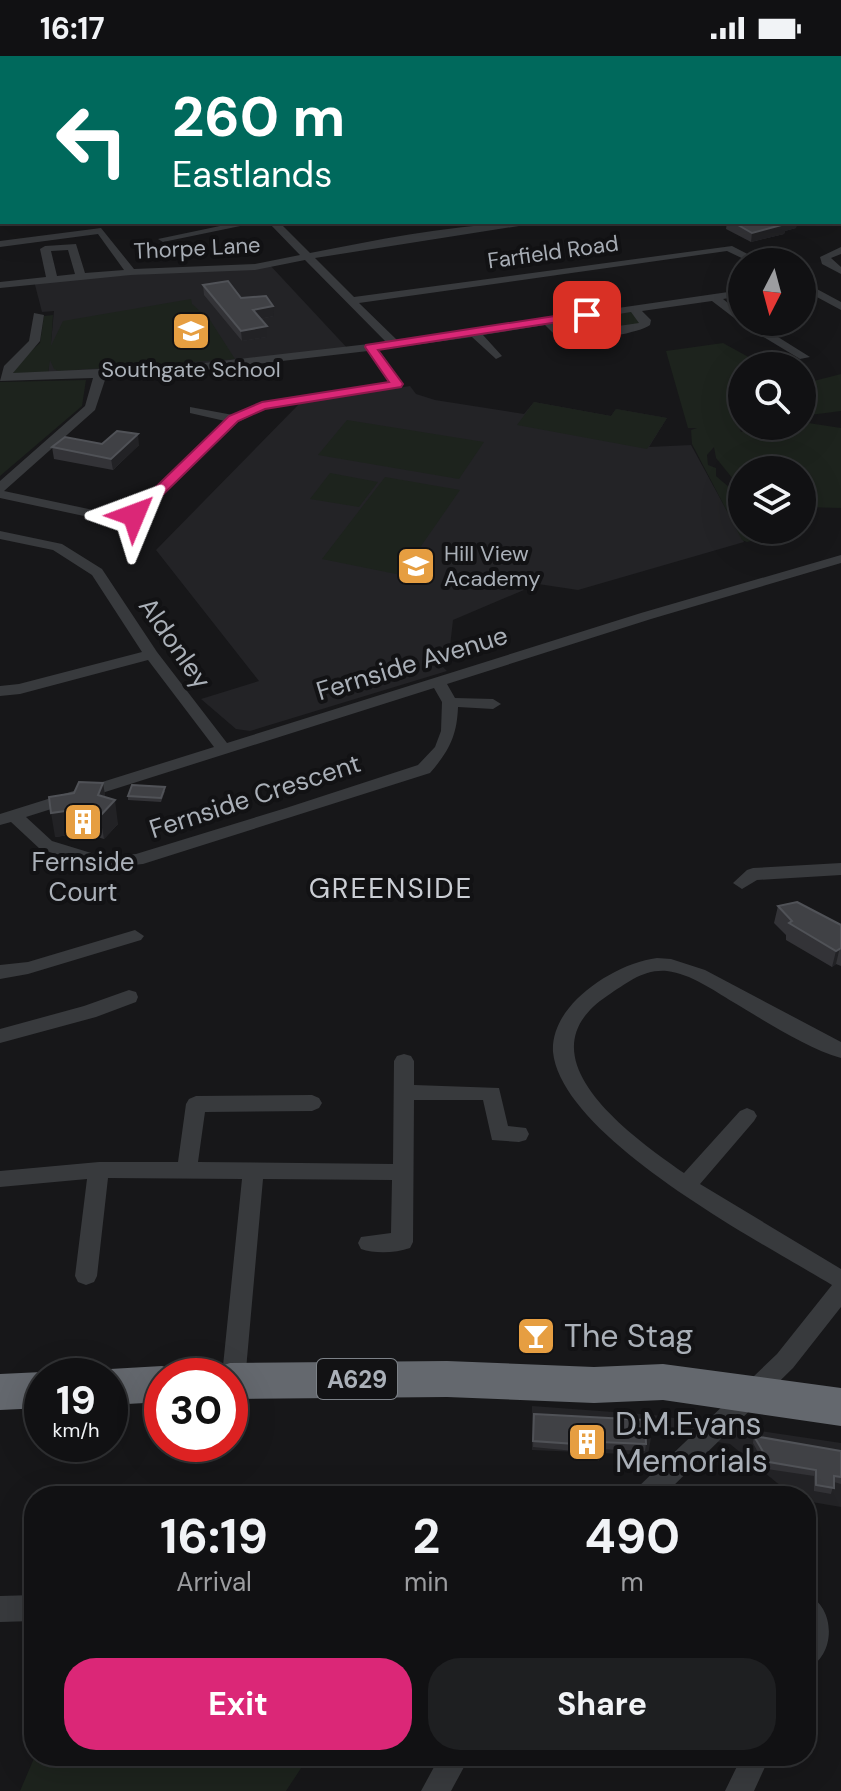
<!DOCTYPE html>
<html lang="en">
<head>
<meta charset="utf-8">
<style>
	body { margin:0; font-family:"DM Sans",sans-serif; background:#1e1f21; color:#f1f3f6; height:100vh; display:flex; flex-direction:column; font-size:30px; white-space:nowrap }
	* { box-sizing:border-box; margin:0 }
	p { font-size:26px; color:#9c9da0 }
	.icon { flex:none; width:44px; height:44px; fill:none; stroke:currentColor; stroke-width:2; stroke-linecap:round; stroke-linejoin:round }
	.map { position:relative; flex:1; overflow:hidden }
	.side { position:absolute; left:24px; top:1430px; width:792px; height:280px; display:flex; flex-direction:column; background:#111113; border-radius:32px; box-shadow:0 8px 32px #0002,0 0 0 2px #303133 }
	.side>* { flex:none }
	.hud { position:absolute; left:0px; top:0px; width:842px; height:168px; box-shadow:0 8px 32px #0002,0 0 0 2px #303133; background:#00695c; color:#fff; overflow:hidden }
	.needle { width:52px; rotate:186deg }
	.tools { position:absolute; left:728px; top:192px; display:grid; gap:16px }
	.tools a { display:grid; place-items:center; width:88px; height:88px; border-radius:50%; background:#111113; box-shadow:0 8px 32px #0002,0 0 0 2px #303133; font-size:40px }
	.speed { position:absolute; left:24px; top:1302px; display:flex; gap:16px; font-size:40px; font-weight:700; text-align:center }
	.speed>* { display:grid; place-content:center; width:104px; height:104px; border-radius:50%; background:#111113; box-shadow:0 8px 32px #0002,0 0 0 2px #303133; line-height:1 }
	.speed small { font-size:20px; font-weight:400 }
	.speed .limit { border:12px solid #d22; background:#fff; color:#111 }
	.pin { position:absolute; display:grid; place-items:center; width:68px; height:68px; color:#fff; margin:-34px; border-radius:16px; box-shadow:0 4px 12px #0006 }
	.me { position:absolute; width:88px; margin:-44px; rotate:46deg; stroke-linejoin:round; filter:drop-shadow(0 0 6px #0008) }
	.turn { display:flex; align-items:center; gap:28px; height:168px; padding:0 40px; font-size:36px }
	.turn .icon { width:104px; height:104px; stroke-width:2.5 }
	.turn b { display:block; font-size:56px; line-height:68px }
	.eta { display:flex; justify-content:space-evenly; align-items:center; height:136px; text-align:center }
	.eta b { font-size:48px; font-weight:700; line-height:56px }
	.button { display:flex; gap:16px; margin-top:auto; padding:16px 40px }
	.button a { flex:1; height:92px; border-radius:32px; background:#db2777; color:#fff; font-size:32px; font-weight:700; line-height:92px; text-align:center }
	.button a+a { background:#1e1f21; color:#f1f3f6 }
	.status { display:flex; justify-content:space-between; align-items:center; height:56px; padding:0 40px; background:#111113; direction:ltr }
	.status svg { height:22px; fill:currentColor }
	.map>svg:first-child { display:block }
</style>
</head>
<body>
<div class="status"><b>16:17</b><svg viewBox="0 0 49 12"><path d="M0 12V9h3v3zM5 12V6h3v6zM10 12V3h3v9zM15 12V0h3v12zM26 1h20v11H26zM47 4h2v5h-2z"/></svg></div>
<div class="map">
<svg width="841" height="1735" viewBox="0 0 841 1735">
	<rect width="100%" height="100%" fill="#171719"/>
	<!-- built -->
	<path fill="#232326" d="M268,207L349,294L213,312L48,317L54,255L42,256L34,225L255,211Z
		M410,330L416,338L435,344L524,358L534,346L611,360L616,353L667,362L649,391L691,389L744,486L578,534L538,528L453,564L449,599L436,604L447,615L250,675L236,673L201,643L259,625L156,494L300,347Z
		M532,1350L654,1359L841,1387V1451L806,1445V1440H793L730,1388L652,1376L648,1399L532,1394Z"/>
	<!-- green -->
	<path fill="#1d231d" d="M191,243L192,248L210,264L235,303L59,315L54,313L50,304L48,317L14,318L12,312L40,287L44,260L53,259L51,290L63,265Z
		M635,253L644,269L570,281L547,265Z
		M723,287L765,310H742V368L738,369L741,376L768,370H802V366L841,372V452L802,451V414H742V434L716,402L714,391L707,399L708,409L716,412V420L730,432V445L742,450V474H791L747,486L742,484L692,388L691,374L697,372H688L666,295Z
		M841,318V355L802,360V328Z
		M86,324L82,350L0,420V326Z
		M534,346L611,360L616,353L667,362L647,393L517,369Z
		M347,364L484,386L459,423L318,399Z
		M330,417L378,426L359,451L310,443Z
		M385,421L460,434L401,519L322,503Z
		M35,1700H309L286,1735H20Z"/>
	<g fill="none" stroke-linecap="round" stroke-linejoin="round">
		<!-- street -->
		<path fill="#383a3d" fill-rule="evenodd" d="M49,0H59L60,2H50Z
			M353,0H367L369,2H355Z
			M405,0H415L416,2H406Z
			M474,0H510L512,2H472Z
			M797,0H808L810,2H799Z
			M840,5H841V9H840Z
			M840,20L841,21V27L840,26Z
			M840,62H841V68H840Z
			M840,87H841V93H840Z
			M0,100H2V106H0Z
			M840,139H841V145H840Z
			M239,166H260L163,186L158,183Z
			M268,166H279L310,197C386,182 466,166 544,166L315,202L354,241L732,190L763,206H750L727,195L359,247L397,284L742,234V240L723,243L742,258V266H754L810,301L800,303L742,268L712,245L642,255L651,264L650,269C638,278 582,286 567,284C557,282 552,276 545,269L483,279L502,300L496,303L472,281L379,294L403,328L401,331L265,353L238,366L139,462L112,466L0,442V425L85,350L93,322L0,325L4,310L29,285L34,257L44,259L40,285L13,317L187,309L386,286L305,204L255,214L131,219L0,232V226L46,221L40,193L45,190L76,188L85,217L124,214L98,178L0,191V185L101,172L134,213L255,208L300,199ZM68,194L75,218L57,220L51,195ZM631,256L639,267L571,277L557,268ZM368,295L389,326L262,346L233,359L190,351V357L225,365L130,456L112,458L4,435L95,354L106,321L187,316Z
			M841,191V198L831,202L841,211V218L822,208L820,201Z
			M802,225L841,246V254L802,233Z
			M0,475L62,488L102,513L157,596L227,687L641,557L841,499V507L651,563L447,628L455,642L493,643L501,648L493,653L458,651C457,680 449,695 430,717L143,808L100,812L40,793L11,766L0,769V758L214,691L148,604L20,638L0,640V630L19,628L142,596L92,519L53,494L0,483ZM434,632L442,646L441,675L435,691L418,709L286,752L136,798L101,800L52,785L26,761Z
			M841,807V819L757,824L742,833L733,827L747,814L753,812Z
			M135,874L144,880L141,884L28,918L0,923V909L28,906Z
			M657,902L671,903L705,914L841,986V1002C806,992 765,965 733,946C713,934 691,918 667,915C643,913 627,927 607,940C518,1000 631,1080 684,1117L740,1055L747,1052L754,1055L757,1060L754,1065L700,1128L841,1213V1251L793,1312L663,1440H634L637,1432L777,1298L832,1229C762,1187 562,1082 553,996C552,980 559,964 569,952C589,927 626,906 657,902Z
			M129,934L136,936L138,941L136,946L96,961L0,987V973L84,950Z
			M404,998L411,1000L414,1005V1029L499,1032L508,1070L526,1072L529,1078L526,1084L519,1086L492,1084L483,1044H414L413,1186L410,1192C396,1197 375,1198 361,1193L358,1187L361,1181L391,1177L392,1124L263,1123L245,1325L241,1332L230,1334V1320H222L242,1123L108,1122L97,1220L94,1226L86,1229L78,1226L75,1220L87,1123L0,1131V1115L99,1106H178L186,1048L189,1043L196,1040L312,1039L319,1042L322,1047L319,1052L312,1055L205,1056L198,1106L393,1108L394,1005L397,1000Z
			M806,1538C837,1551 836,1601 806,1613Z
			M34,1539V1565L0,1566V1540Z
			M440,1700H470L451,1735H421Z
			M742,1700H770L754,1735H725Z"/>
		<!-- highway -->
		<path fill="#64686e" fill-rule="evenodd" d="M447,1305L594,1311L663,1308L841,1332V1370L663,1344L594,1347L447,1341L230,1343V1320H212L215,1312L230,1307Z
			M162,1310L177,1315L179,1320H162V1346L110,1349V1320H95L110,1313Z
			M42,1316L54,1320H42V1352L0,1354V1318Z"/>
	</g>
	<!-- wall -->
	<path fill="#333337" d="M727,166H797L796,172L785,175L784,178L751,186L726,173Z
		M203,229L241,242L274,260L260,263L267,270V281L242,285L204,239Z
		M102,388L139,389L113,414L54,403L52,391Z
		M103,727L105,741L118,768L104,783L84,777L55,781L74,737Z
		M165,735L161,746L128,744V740Z
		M778,850L841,869V910L836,908L832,911L786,884V879L774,867Z
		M534,1358L646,1388L645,1395L600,1393L599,1405L573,1403L574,1395L533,1391Z
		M754,1380L841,1395V1428L834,1426L831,1438L814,1435V1420L767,1413L753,1387Z"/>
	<!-- shaded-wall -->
	<path fill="#222225" d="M782,166H797L796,172L785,175L784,178L751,186L752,177Z
		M273,250L274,260L254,264L253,254Z
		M267,270V281L242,285L241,275Z
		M138,378L139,389L113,414L111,403Z
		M103,727L107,751L115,744L118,768L104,783L100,760L98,739Z
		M79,753L84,777L55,781L51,757Z
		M840,891L836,908L832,911L836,895Z"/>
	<!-- building -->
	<path fill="#404145" stroke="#505257" stroke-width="2" d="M733,166H782L785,168L752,177Z
		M228,225L241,242L266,240L273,250L253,254L267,270L241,275L203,229Z
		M117,375L138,378L111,403L52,391L65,381L102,388Z
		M79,726L103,727L98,739L115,744L100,760L79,753L51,757L49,741L74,737Z
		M132,729L165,731L161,742L128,740Z
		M797,846L841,869V892L836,895L789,867L792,865L778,850Z
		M534,1358L645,1364L646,1388L600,1386V1398L574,1396L575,1388L533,1385Z
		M754,1380L841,1395V1421L834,1420V1432L816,1429V1414L769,1406Z"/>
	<!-- route -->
	<path fill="#db2777" stroke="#8e194d" stroke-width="2" d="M587,255L591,256V261L378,294L403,328L401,331L265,353L238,365L139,462L127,459L229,360L262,346L389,326L365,291L366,289Z"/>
	<!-- icons -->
	<defs>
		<symbol id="school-square" viewBox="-11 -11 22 22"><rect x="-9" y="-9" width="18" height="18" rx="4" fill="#e69e41" stroke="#121214"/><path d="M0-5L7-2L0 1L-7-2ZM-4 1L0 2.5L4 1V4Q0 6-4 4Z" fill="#fff"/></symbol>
		<symbol id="building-square" viewBox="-11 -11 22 22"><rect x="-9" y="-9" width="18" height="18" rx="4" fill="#e69e41" stroke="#121214"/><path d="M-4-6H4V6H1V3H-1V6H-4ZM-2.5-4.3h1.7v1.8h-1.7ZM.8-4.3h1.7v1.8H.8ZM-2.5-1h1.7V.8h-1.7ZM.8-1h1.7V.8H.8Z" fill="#fff"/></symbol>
		<symbol id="bar-square" viewBox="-11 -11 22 22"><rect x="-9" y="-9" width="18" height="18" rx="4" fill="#e69e41" stroke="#121214"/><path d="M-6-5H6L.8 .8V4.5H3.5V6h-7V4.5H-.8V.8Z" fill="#fff"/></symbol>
	</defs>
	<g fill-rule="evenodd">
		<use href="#school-square" x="169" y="253" width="44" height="44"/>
		<use href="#school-square" x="394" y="488" width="44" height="44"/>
		<use href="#building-square" x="61" y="744" width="44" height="44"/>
		<use href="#bar-square" x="514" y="1258" width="44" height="44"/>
		<use href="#building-square" x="565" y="1364" width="44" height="44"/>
	</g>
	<g text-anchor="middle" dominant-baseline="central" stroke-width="8" stroke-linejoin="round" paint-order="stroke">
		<!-- far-street labels -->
		<g font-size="22" fill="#aab0b8" stroke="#121214">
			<text transform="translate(197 192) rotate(-3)">Thorpe Lane</text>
			<text transform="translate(553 196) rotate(-8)">Farfield Road</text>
		</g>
		<!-- far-poi labels -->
		<g font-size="22" fill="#aab0b8" stroke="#121214">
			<text x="191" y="313">Southgate School</text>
			<text x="444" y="497" text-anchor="start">Hill View<tspan x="444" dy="25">Academy</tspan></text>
		</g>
		<!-- shield labels -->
		<rect fill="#121214" stroke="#7c8187" stroke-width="2" x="317" y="1303" width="80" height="40" rx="6"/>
		<g font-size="24" font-weight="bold" fill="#aab0b8">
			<text x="357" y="1323">A629</text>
		</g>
		<!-- street labels -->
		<g font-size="26" fill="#aab0b8" stroke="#121214">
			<text transform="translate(175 587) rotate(55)">Aldonley</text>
			<text transform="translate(412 607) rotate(-17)">Fernside Avenue</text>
			<text transform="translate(255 740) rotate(-18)">Fernside Crescent</text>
		</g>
		<!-- poi labels -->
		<g font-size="26" fill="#aab0b8" stroke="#121214">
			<text x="83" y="806">Fernside<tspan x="83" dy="30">Court</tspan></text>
		</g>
		<!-- neighbourhood labels -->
		<g font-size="28" letter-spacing="2" fill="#cbced4" stroke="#121214">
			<text x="391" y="832">GREENSIDE</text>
		</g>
		<!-- near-poi labels -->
		<g font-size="32" fill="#aab0b8" stroke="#121214" text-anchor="start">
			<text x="564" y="1280">The Stag</text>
			<text x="615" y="1368">D.M.Evans<tspan x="615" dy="37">Memorials</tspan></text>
		</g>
	</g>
</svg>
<div class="tools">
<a><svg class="needle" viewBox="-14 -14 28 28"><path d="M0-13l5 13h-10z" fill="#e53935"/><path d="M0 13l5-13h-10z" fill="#9c9da0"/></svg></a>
<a><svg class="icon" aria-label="search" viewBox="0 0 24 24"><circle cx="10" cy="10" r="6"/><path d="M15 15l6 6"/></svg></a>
<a><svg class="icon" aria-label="layers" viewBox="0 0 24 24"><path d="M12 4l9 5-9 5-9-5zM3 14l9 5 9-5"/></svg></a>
</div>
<div class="speed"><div>19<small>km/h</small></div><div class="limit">30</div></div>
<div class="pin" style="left:587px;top:259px;background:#d93025"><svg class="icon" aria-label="arrive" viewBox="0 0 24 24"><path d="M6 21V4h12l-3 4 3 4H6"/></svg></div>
<svg class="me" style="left:134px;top:459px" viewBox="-20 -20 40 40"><path d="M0-17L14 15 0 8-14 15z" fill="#db2777" stroke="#fff" stroke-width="4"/></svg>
<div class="hud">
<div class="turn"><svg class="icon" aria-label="left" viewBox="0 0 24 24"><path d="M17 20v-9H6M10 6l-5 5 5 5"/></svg><div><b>260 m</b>Eastlands</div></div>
</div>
<section class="side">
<div class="eta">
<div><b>16:19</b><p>Arrival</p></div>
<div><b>2</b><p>min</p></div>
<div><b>490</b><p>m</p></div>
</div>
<div class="button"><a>Exit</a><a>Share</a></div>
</section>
</div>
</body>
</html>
